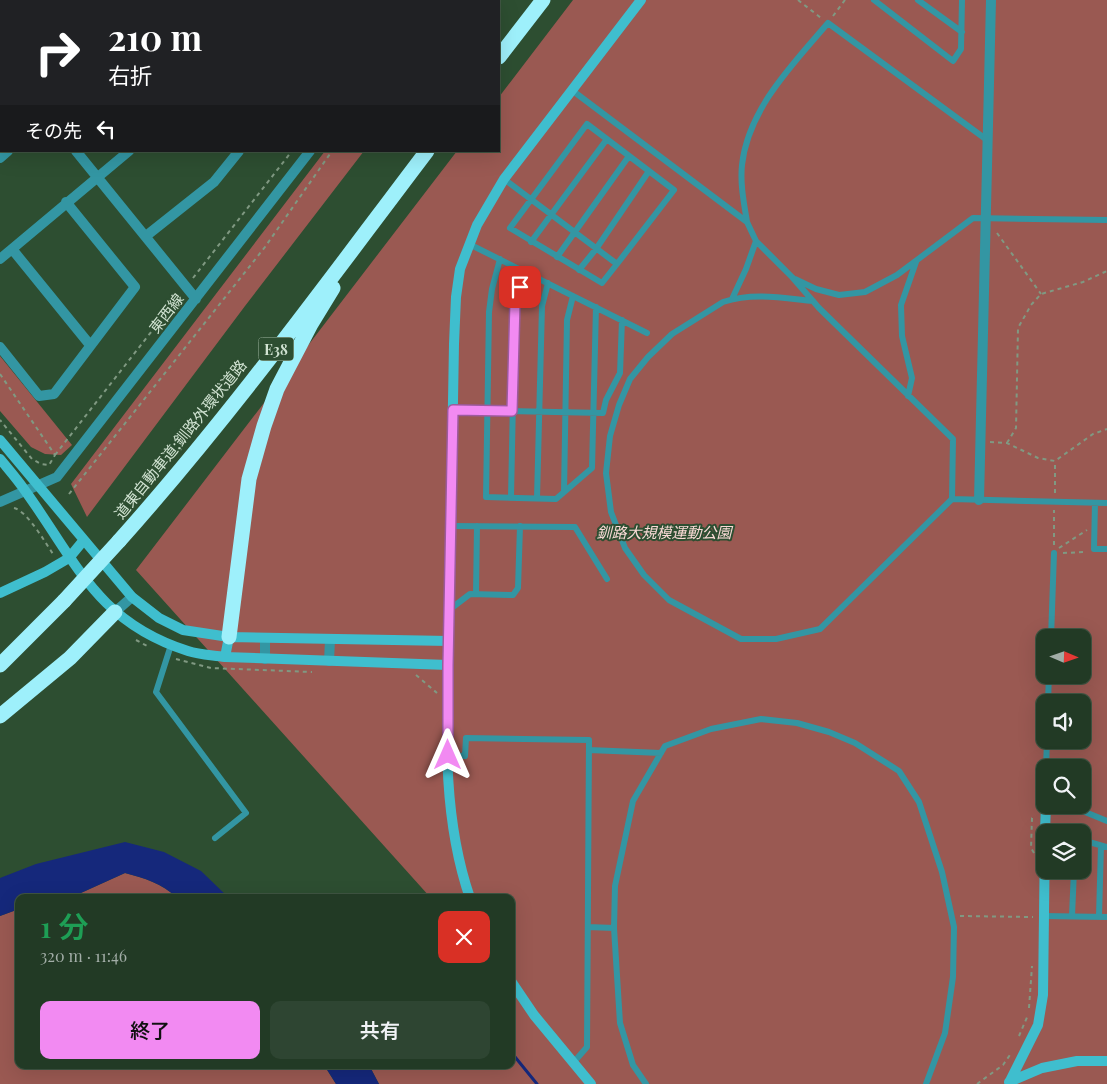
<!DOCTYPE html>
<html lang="ja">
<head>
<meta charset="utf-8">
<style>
	body { margin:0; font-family:"Playfair Display","Noto Sans JP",serif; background:#2e4532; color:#f1f3f6; height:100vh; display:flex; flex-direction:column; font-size:19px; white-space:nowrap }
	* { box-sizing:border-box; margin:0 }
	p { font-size:16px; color:#a2ada7 }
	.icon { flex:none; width:28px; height:28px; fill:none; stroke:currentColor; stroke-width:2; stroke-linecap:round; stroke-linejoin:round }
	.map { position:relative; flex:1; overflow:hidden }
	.details { position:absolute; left:15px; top:894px; width:500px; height:175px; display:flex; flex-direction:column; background:#223a25; border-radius:10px; box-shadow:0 5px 20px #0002,0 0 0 1px #3f5442 }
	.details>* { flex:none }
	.hud { position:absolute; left:0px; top:0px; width:500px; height:152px; box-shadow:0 5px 20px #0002,0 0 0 1px #3f5442; background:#202124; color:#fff; overflow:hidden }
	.needle { width:32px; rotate:92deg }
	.fabs { position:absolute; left:1036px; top:629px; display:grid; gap:10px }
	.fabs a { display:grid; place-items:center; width:55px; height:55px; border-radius:10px; background:#223a25; box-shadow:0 5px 20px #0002,0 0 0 1px #3f5442; font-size:25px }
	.pin { position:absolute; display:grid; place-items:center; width:42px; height:42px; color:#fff; margin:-21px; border-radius:10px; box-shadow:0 2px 8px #0006 }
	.me { position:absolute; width:55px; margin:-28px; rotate:0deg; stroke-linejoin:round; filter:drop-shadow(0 0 4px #0008) }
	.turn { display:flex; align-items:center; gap:18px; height:105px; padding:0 25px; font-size:22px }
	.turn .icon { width:65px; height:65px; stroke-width:2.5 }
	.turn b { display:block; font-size:35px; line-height:42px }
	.then { display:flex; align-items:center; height:48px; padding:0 25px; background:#0003; gap:10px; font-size:19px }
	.round { display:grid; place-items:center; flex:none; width:52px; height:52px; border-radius:10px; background:#2e4532 }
	.headline { display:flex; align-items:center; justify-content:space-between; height:85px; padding:0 25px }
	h1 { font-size:30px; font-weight:600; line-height:38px; color:#1e9e55 }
	.primary-button { display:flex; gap:10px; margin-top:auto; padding:10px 25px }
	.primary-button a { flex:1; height:58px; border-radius:10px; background:#f28af2; color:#111; font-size:20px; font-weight:600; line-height:58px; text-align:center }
	.primary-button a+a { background:#2e4532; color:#f1f3f6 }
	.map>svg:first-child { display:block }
</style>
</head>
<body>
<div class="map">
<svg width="1107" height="1084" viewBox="0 0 1107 1084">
	<rect width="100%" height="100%" fill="#2d4e31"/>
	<!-- green -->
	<path fill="#9a5952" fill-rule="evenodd" d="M573,0H1107V1084H379L369,1065H511V898L430,897L136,570L457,151H499V97ZM1045,638H1082V675H1045ZM1045,702H1082V740H1045ZM1045,768H1082V805H1045ZM1045,832H1082V870H1045Z
		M325,151H364L245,306L87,517L71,484Z
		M0,356L72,445L61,455L45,454L31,447L0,411Z
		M125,873C144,878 163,884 176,897L50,898L61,894L72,897Z
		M19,909V1065H324L336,1084H0V916Z"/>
	<!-- water -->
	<path fill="#15287b" d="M125,842L164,852L201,871L228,897H176C163,884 144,878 125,873L72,897L61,894L50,897L19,898V909L0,916V878L36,864Z
		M324,1065H369L379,1084H336Z"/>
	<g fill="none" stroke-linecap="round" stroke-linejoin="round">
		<!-- stream -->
		<path stroke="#15287b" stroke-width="3" d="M511,1052L537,1084"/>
		<!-- path -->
		<path stroke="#809982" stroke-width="2" stroke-dasharray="4 4" stroke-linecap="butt" d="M162,0L163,1
			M798,0L821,18
			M170,1L171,0
			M445,1L446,0
			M833,16L845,0
			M997,233L1041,294
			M193,278L292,151
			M0,374L55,455L49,465L41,464L32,459L0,420
			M990,442L1007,443L1038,458L1055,461L1093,434L1107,429
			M1007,443L1016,428L1018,328L1031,305L1041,294L1083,282L1107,271
			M55,455L180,295
			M1055,493V461
			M69,494L265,247L332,151
			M14,508C27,511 45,542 53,554
			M1054,545V510
			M1059,548L1087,530
			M1063,553L1085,552
			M136,640L147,646
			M176,659L211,668L312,672
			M416,675L437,693
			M1037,799L1038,771
			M1034,853L1031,848L1032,818L1035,815
			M960,916L1033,917
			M1029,1008L1032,966
			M1019,1036L1028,1015
			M977,1084L1003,1065L1012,1052"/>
		<!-- lane -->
		<path stroke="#3396a3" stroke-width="6" d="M874,0L953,61L961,49L962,0
			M918,0L962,32
			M573,91L747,222L756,241L792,277L819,308L953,439L952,499L820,629L776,639H741L669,600L644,575L625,548L611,512L606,473L610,436L619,405L630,379L648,357L672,334L723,302C753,292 783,298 813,301
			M504,179L617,264L674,190L587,124L510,228L602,283L617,264
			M747,222C744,203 740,184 742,165C748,109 793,64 828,23L987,140
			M531,242L607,139
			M469,244L647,333
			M557,257L629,156
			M500,259L492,289L489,312L486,497L556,499L592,468L596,307
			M579,270L596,249L649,171
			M795,279L816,289L839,295L865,292L897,275L973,218L1107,220
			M732,299L746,269L756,241
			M908,396L912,378L902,336L901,305L916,262
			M453,410L603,413L606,400L620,373L622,320
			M564,492L567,320L573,296
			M511,497L515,303L524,271
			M537,498L542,306L548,283
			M952,499L1107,503
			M1095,503L1094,549H1107
			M451,526L575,527L607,579
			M476,594L477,526
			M449,610L470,594L513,595L518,588L520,526
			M1051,638L1054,553
			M171,645L156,692L246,813L215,838
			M1048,702L1049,675
			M589,750L661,753
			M448,755L465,756L466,738L589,740L587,1047L573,1063
			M1046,768L1047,740
			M1068,805L1107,821
			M1045,824L1063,832
			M1082,840L1107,847
			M1043,916L1107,917
			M1072,916L1074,870
			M1099,916L1101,846
			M588,927L614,928
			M646,1084L633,1065L620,1023L614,928L615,886L633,801L665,746L711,729L761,719L797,723L829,732L855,743L899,771L919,802L942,872L954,927L953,977L945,1033L926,1084"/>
		<!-- street -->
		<path stroke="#3396a3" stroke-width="10" d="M405,0L407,1
			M72,1L73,0
			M262,1L263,0
			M354,1L355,0
			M425,1L426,0
			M0,62L1,63
			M76,151L196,299
			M0,158L8,151
			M146,236L214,182L239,151
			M12,249L90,345
			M0,259L129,151
			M0,347L39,396L54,394L135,287L66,202
			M979,500L991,0
			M0,502L57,477L310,151
			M115,612L132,597
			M265,659V638
			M329,661L330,640"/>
		<!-- secondary -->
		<path stroke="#3fbece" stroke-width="10" d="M0,440L132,597L159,618L183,630L229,637L449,641
			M0,459C9,470 18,480 26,492C77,563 97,622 188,651C200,655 213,655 225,657L448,665
			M0,593L45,572L69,558L83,541
			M225,657L229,637
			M1045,832L1046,805
			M470,898C440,811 447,718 449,627C451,533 452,438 454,344L456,297L460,269L477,225L504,179L641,0
			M511,981L534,1015L591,1084
			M1010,1081L1038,1025L1043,995L1045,834
			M1009,1082L1042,1068L1077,1061H1107"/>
		<!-- highway -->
		<path stroke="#9ef0fb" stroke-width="15" d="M499,57L543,0
			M119,541C229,418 327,283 427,151
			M229,637L249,479L264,426L277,389L311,324L333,288
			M0,665L64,601
			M0,716L70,658L115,612"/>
		<!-- highway-bridge -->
		<path stroke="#9ef0fb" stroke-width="15" d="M64,601L119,541"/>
	</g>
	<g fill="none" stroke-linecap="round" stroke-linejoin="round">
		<defs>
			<path id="route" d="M448,755V665L453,410L512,411L515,303L520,287"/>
		</defs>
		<!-- route casing -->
		<use href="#route" stroke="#9d5a9d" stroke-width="12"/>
		<!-- route -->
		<use href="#route" stroke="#f28af2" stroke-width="9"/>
	</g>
	<g text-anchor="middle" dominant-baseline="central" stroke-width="4" stroke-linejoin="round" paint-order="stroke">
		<!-- shield labels -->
		<rect fill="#2d4e31" stroke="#a0b6a2" stroke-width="1" x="258.5" y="337.5" width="35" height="23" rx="4"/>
		<g font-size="14" font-weight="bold" fill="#d1e3d2">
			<text x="276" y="349">E38</text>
		</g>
		<!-- street labels -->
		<g font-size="15" fill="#d1e3d2" stroke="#2d4e31">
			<text transform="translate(166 313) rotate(-52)">東西線</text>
			<text transform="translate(180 439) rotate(-51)">道東自動車道;釧路外環状道路</text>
		</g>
		<!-- park labels -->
		<g font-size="15" font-style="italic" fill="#f9dad6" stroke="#2d4e31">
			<text x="664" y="532">釧路大規模運動公園</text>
		</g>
	</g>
</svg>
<div class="fabs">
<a><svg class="needle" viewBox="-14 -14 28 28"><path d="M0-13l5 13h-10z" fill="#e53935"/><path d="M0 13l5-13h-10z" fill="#a2ada7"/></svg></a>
<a><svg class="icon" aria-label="sound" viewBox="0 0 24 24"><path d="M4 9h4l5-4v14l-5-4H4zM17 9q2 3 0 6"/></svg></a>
<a><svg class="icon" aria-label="search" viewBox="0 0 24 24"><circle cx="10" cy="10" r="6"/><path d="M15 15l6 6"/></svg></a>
<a><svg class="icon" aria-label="layers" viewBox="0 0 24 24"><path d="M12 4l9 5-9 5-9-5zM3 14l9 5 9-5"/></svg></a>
</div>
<div class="pin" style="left:520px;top:287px;background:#d93025"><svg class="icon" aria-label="arrive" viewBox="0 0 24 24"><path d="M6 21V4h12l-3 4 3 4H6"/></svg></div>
<svg class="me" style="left:448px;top:755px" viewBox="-20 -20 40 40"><path d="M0-17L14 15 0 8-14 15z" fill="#f28af2" stroke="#fff" stroke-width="4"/></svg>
<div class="hud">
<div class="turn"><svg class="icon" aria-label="right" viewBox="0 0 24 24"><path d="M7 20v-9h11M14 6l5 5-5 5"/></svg><div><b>210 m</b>右折</div></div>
<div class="then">その先<svg class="icon" aria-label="left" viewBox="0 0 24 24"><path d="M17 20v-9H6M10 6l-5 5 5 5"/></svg></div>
</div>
<section class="details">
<div class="headline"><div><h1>1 分</h1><p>320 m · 11:46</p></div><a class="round" style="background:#d93025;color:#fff"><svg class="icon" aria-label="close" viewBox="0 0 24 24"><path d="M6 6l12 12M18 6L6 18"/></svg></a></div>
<div class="primary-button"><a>終了</a><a>共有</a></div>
</section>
</div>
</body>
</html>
